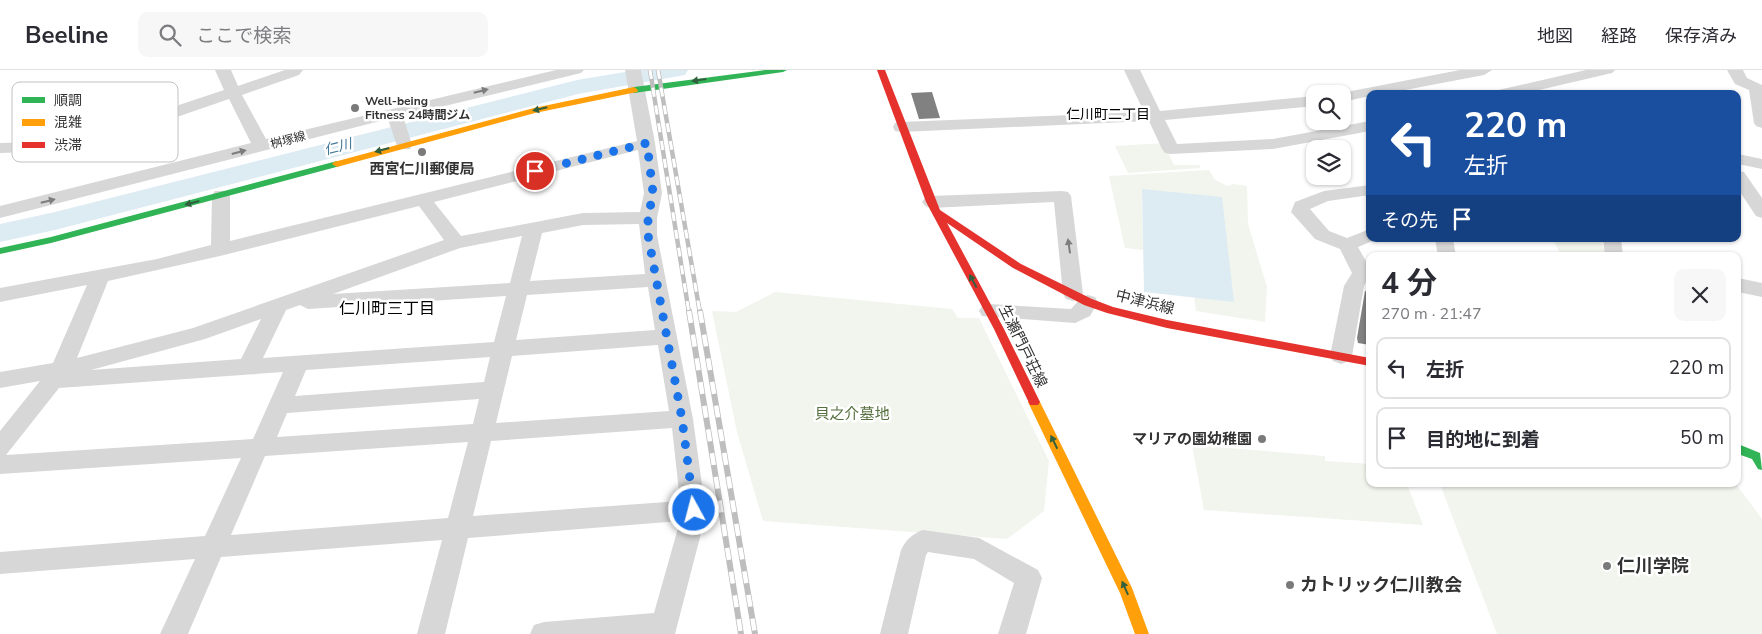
<!DOCTYPE html>
<html lang="ja">
<head>
<meta charset="utf-8">
<style>
	body { margin:0; font-family:"Nunito Sans","Noto Sans JP",sans-serif; background:#f7f7f7; color:#2b2b33; height:100vh; display:flex; flex-direction:column; font-size:19px; white-space:nowrap }
	* { box-sizing:border-box; margin:0 }
	p { font-size:16px; color:#7c7c81 }
	.icon { flex:none; width:28px; height:28px; fill:none; stroke:currentColor; stroke-width:2; stroke-linecap:round; stroke-linejoin:round }
	.map { position:relative; flex:1; overflow:hidden }
	.drawer { position:absolute; left:1366px; top:182px; width:375px; height:235px; display:flex; flex-direction:column; background:#fff; border-radius:10px; box-shadow:0 1px 4px #0004 }
	.drawer>* { flex:none }
	.banner { position:absolute; left:1366px; top:20px; width:375px; height:152px; border-radius:10px; box-shadow:0 1px 4px #0004; background:#1a4fa0; color:#fff; overflow:hidden }
	.tools { position:absolute; left:1306px; top:15px; display:grid; gap:10px }
	.tools a { display:grid; place-items:center; width:45px; height:45px; border-radius:10px; background:#fff; box-shadow:0 1px 4px #0004; font-size:25px }
	.pin { position:absolute; display:grid; place-items:center; width:42px; height:42px; color:#fff; margin:-21px; border:2px solid #fff; border-radius:50%; box-shadow:0 1px 5px #0007 }
	.me { position:absolute; width:55px; margin:-28px; rotate:353deg; stroke-linejoin:round; filter:drop-shadow(0 0 4px #0008) }
	.turn { display:flex; align-items:center; gap:18px; height:105px; padding:0 15px; font-size:22px }
	.turn .icon { width:65px; height:65px; stroke-width:2.5 }
	.turn b { display:block; font-size:35px; line-height:42px }
	.then { display:flex; align-items:center; height:48px; padding:0 15px; background:#0003; gap:10px; font-size:19px }
	.round { display:grid; place-items:center; flex:none; width:52px; height:52px; border-radius:10px; background:#f7f7f7 }
	.headline { display:flex; align-items:center; justify-content:space-between; height:85px; padding:0 15px }
	h1 { font-size:30px; font-weight:700; line-height:38px }
	ul { padding:0; list-style:none }
	li { display:flex; align-items:center; gap:15px; height:62px; margin:0 10px 8px; padding:0 5px; border:2px solid #e1e1e2; border-radius:10px }
	li div { flex:1 }
	li b { display:block; font-size:19px }
	li em { font-style:normal }
	header { display:flex; align-items:center; gap:30px; box-sizing:border-box; height:70px; padding:0 25px; background:#fff; border-bottom:1px solid #e1e1e2 }
	header strong { font-size:24px }
	nav { display:flex; gap:28px; margin-inline-start:auto; font-size:18px }
	.search { width:350px; height:45px; background:#f7f7f7; display:flex; align-items:center; gap:12px; box-sizing:border-box; padding:0 18px; border-radius:10px; color:#7c7c81; font-size:19px }
	.map>svg:first-child { display:block }
</style>
</head>
<body>
<header>
<strong>Beeline</strong>
<div class="search"><svg class="icon" aria-label="search" viewBox="0 0 24 24"><circle cx="10" cy="10" r="6"/><path d="M15 15l6 6"/></svg>ここで検索</div>
<nav><a>地図</a><a>経路</a><a>保存済み</a></nav>
</header>
<div class="map">
<svg width="1762" height="564" viewBox="0 0 1762 564">
	<rect width="100%" height="100%" fill="#fff"/>
	<!-- green -->
	<path fill="#f1f5ed" d="M1164,73L1174,95H1199L1201,98L1128,103L1115,76Z
		M1209,100L1215,110L1228,116L1233,114L1247,116L1248,154L1267,217L1265,252L1196,241L1194,227L1234,231L1142,119L1143,180L1125,178L1109,106Z
		M1553,169H1601L1606,186H1561Z
		M775,222L952,239L958,248H979L1049,391L1044,441L1007,469L763,451L737,362L712,241L736,242Z
		M1192,375L1325,386V391L1370,394V414H1407L1423,455L1204,440Z
		M1440,414H1736L1762,449V564H1497Z"/>
	<!-- water -->
	<path fill="#ddebf3" d="M1142,119L1222,127L1234,232L1144,222Z"/>
	<g fill="none" stroke-linecap="round" stroke-linejoin="round">
		<!-- river -->
		<path fill="#ddebf3" fill-rule="evenodd" d="M637,0H688L685,5L578,24L55,160L0,172V154L55,142L577,10Z"/>
	</g>
	<!-- building -->
	<path fill="#818181" d="M932,22L940,48L919,49L911,23Z
		M1365,221L1370,222V275L1358,273L1357,268Z"/>
	<g fill="none" stroke-linecap="round" stroke-linejoin="round">
		<!-- street -->
		<path fill="#d7d7d7" fill-rule="evenodd" d="M215,0H231L238,16L285,0H303L299,5L242,25L266,69L556,0H584L581,3L403,46L412,75L410,79H398L388,49L0,148V136L251,73L229,29L119,67L64,81L0,83V73L64,71L107,59L224,20Z
			M625,0H641L655,73L662,123L657,148V165L693,349L706,444L675,564H530L534,555L544,552L654,543L680,451L468,468L445,564H417L442,470L221,487L188,564H160L195,489L0,504V482L205,466L241,388L0,404V361L40,311L0,318V302L53,293L87,215L0,232V218L157,189L211,175L212,125L215,121H227L230,125V171L637,71ZM638,80L644,123L640,142L583,143L461,166L434,132ZM419,136L444,170L193,258L77,288L108,211L220,186ZM639,154L645,204L530,211L542,163L583,155ZM522,166L510,213L333,224L460,178ZM648,217L655,260L516,270L527,225ZM506,226L494,272L263,288L286,240L300,235L308,239ZM261,249L241,289L91,300L205,269ZM658,275L669,341L496,353L512,286ZM490,287L484,312L295,326L306,300ZM283,302L253,369L6,385L59,318ZM479,329L473,354L277,367L287,343ZM672,358L680,431L473,446L491,371ZM468,372L448,448L231,465L265,386Z
			M1124,0H1140L1160,41L1315,26V36L1165,50L1177,74L1273,69L1370,51V61L1273,79L1171,84L1165,83L1162,79L1149,51L901,62L895,61L893,57L895,53L901,52L1144,42Z
			M1460,0H1492L1484,5L1384,24H1370V26L1342,32V24H1336Z
			M1586,0H1615L1612,3L1522,24H1492L1494,21Z
			M1727,0H1743L1747,8L1762,15V58L1756,56L1754,53L1749,20L1735,14Z
			M1738,84L1762,89V99L1738,94Z
			M1738,101L1744,102L1762,128V148L1756,146L1738,119Z
			M1370,115V125L1328,131L1310,139L1329,161L1347,168L1370,159V169H1377L1358,177C1367,194 1374,199 1364,216L1352,286L1349,291L1341,294L1333,291L1330,286L1344,216L1352,203L1340,179L1315,169L1291,142L1295,132L1324,121Z
			M1062,121L1068,122L1071,126L1083,224L1081,227L1088,225L1095,227L1098,232L1090,246L1075,253L982,246L979,241L982,236L989,234L1071,239L1080,229L1073,231L1066,229L1063,224L1054,132L931,138L925,136L922,132L925,128L931,126Z
			M1435,169H1453L1456,186H1438Z
			M1603,169H1621L1623,186H1605Z
			M1738,208L1762,213V227L1738,222Z
			M923,460L979,468L1038,500L1042,508L1026,564H998L1014,513L974,489L928,482L926,485L908,564H880L901,480C906,470 912,464 923,460Z"/>
		<!-- fast -->
		<path fill="#30b455" fill-rule="evenodd" d="M765,0H787L783,2L634,23L630,20L634,17Z
			M337,91L342,94L340,96L51,173L0,184V178L51,167Z
			M1738,374L1760,383L1762,400L1758,399L1752,389L1738,384Z"/>
		<!-- slow -->
		<path fill="#ff9f0a" fill-rule="evenodd" d="M634,17L638,20L637,22L535,43L337,97L332,94L334,92L534,38Z
			M1034,328L1038,329L1040,332L1132,518L1149,564H1135L1120,523L1028,332L1030,329Z"/>
		<!-- jam -->
		<path fill="#e5322d" fill-rule="evenodd" d="M877,0H885L940,140L1021,194L1092,229L1113,237L1167,250L1370,288V296L1167,258L1107,243L1084,235L1013,198L947,153L1004,259L1040,332L1038,335H1030L994,259L926,132Z"/>
		<defs>
			<path id="rail-far1" d="M650,0L689,243
				M658,0L700,243"/>
			<path id="rail" d="M689,241L741,564
				M700,241L755,564"/>
		</defs>
		<!-- rail-far1 casing -->
		<use href="#rail-far1" stroke="#bebebe" stroke-width="4.5"/>
		<!-- rail casing -->
		<use href="#rail" stroke="#bebebe" stroke-width="6"/>
		<!-- rail-far1 -->
		<use href="#rail-far1" stroke="#fff" stroke-width="3" stroke-dasharray="9" stroke-linecap="butt"/>
		<!-- rail -->
		<use href="#rail" stroke="#fff" stroke-width="4.5" stroke-dasharray="12" stroke-linecap="butt"/>
	</g>
	<!-- one-way arrows -->
	<defs><path id="oneway-solid" d="M-6-.8H1V-3.2L6.5 0L1 3.2V.8H-6Z" transform="scale(1.25)"/></defs>
	<g fill="#32603f">
		<use href="#oneway-solid" transform="translate(699 10) rotate(172)"/>
		<use href="#oneway-solid" transform="translate(540 39) rotate(167)"/>
		<use href="#oneway-solid" transform="translate(382 80) rotate(165)"/>
		<use href="#oneway-solid" transform="translate(192 133) rotate(165)"/>
		<use href="#oneway-solid" transform="translate(973 211) rotate(-118)"/>
		<use href="#oneway-solid" transform="translate(1054 372) rotate(-116)"/>
		<use href="#oneway-solid" transform="translate(1125 518) rotate(-114)"/>
	</g>
	<g fill="#7d7d7d">
		<use href="#oneway-solid" transform="translate(481 21) rotate(-14)"/>
		<use href="#oneway-solid" transform="translate(239 82) rotate(-15)"/>
		<use href="#oneway-solid" transform="translate(48 131) rotate(-14)"/>
		<use href="#oneway-solid" transform="translate(1069 176) rotate(-98)"/>
	</g>
	<g fill="none" stroke-linecap="round" stroke-linejoin="round">
		<!-- route -->
		<path stroke="#1a73e8" stroke-width="9" stroke-dasharray="0 16.2" d="M535,101L647,73L653,123L648,148V165L682,349L694,440"/>
	</g>
	<!-- markers -->
	<g fill="#7a7a7a" stroke="#fff" stroke-width="2">
		<circle cx="355" cy="38" r="5"/>
		<circle cx="422" cy="82" r="5"/>
		<circle cx="1262" cy="369" r="5"/>
		<circle cx="1607" cy="496" r="5"/>
		<circle cx="1290" cy="515" r="5"/>
	</g>
	<g text-anchor="middle" dominant-baseline="central" stroke-width="5" stroke-linejoin="round" paint-order="stroke">
		<!-- far-poi labels -->
		<g font-size="12" font-weight="bold" fill="#333" stroke="#fff" text-anchor="start">
			<text x="365" y="31">Well-being<tspan x="365" dy="14">Fitness 24時間ジム</tspan></text>
		</g>
		<!-- far-street labels -->
		<g font-size="12" fill="#333" stroke="#fff">
			<text transform="translate(288 70) rotate(-15)">桝塚線</text>
		</g>
		<!-- far-neighbourhood labels -->
		<g font-size="14" fill="#000" stroke="#fff">
			<text x="1108" y="44">仁川町二丁目</text>
		</g>
		<!-- far-water labels -->
		<g font-size="14" font-style="italic" fill="#3f7597" stroke="#fff">
			<text transform="translate(338 77) rotate(-14)">仁川</text>
		</g>
		<!-- poi labels -->
		<g font-size="15" font-weight="bold" fill="#333" stroke="#fff">
			<text x="422" y="99">西宮仁川郵便局</text>
			<text x="1252" y="369" text-anchor="end">マリアの園幼稚園</text>
		</g>
		<!-- street labels -->
		<g font-size="15" fill="#333" stroke="#fff">
			<text transform="translate(1145 232) rotate(14)">中津浜線</text>
			<text transform="translate(1023 276) rotate(64)">生瀬門戸荘線</text>
		</g>
		<!-- park labels -->
		<g font-size="15" fill="#56703f" stroke="#fff">
			<text x="852" y="344">貝之介墓地</text>
		</g>
		<!-- neighbourhood labels -->
		<g font-size="16" fill="#000" stroke="#fff">
			<text x="387" y="239">仁川町三丁目</text>
		</g>
		<!-- near-poi labels -->
		<g font-size="18" font-weight="bold" fill="#333" stroke="#fff" text-anchor="start">
			<text x="1617" y="496">仁川学院</text>
			<text x="1300" y="515">カトリック仁川教会</text>
		</g>
	</g>
	<!-- legend -->
	<rect x="12" y="12" width="166" height="80" rx="8" fill="#fff" stroke="#c2c2c2" stroke-width="1"/>
	<rect x="22" y="27" width="23" height="6" fill="#30b455"/>
	<rect x="22" y="49" width="23" height="7" fill="#ff9f0a"/>
	<rect x="22" y="72" width="23" height="6" fill="#e5322d"/>
	<g font-size="14" fill="#333">
		<text x="54" y="35">順調</text>
		<text x="54" y="57">混雑</text>
		<text x="54" y="80">渋滞</text>
	</g>
</svg>
<div class="tools">
<a><svg class="icon" aria-label="search" viewBox="0 0 24 24"><circle cx="10" cy="10" r="6"/><path d="M15 15l6 6"/></svg></a>
<a><svg class="icon" aria-label="layers" viewBox="0 0 24 24"><path d="M12 4l9 5-9 5-9-5zM3 14l9 5 9-5"/></svg></a>
</div>
<div class="pin" style="left:535px;top:101px;background:#d93025"><svg class="icon" aria-label="arrive" viewBox="0 0 24 24"><path d="M6 21V4h12l-3 4 3 4H6"/></svg></div>
<svg class="me" style="left:694px;top:440px" viewBox="-20 -20 40 40"><circle r="17" fill="#1a73e8" stroke="#fff" stroke-width="3"/><path d="M0-11L8 9 0 5-8 9z" fill="#fff"/></svg>
<div class="banner">
<div class="turn"><svg class="icon" aria-label="left" viewBox="0 0 24 24"><path d="M17 20v-9H6M10 6l-5 5 5 5"/></svg><div><b>220 m</b>左折</div></div>
<div class="then">その先<svg class="icon" aria-label="arrive" viewBox="0 0 24 24"><path d="M6 21V4h12l-3 4 3 4H6"/></svg></div>
</div>
<section class="drawer">
<div class="headline"><div><h1>4 分</h1><p>270 m · 21:47</p></div><a class="round"><svg class="icon" aria-label="close" viewBox="0 0 24 24"><path d="M6 6l12 12M18 6L6 18"/></svg></a></div>
<ul>
<li><svg class="icon" aria-label="left" viewBox="0 0 24 24"><path d="M17 20v-9H6M10 6l-5 5 5 5"/></svg><div><b>左折</b></div><em>220 m</em></li>
<li><svg class="icon" aria-label="arrive" viewBox="0 0 24 24"><path d="M6 21V4h12l-3 4 3 4H6"/></svg><div><b>目的地に到着</b></div><em>50 m</em></li>
</ul>
</section>
</div>
</body>
</html>
